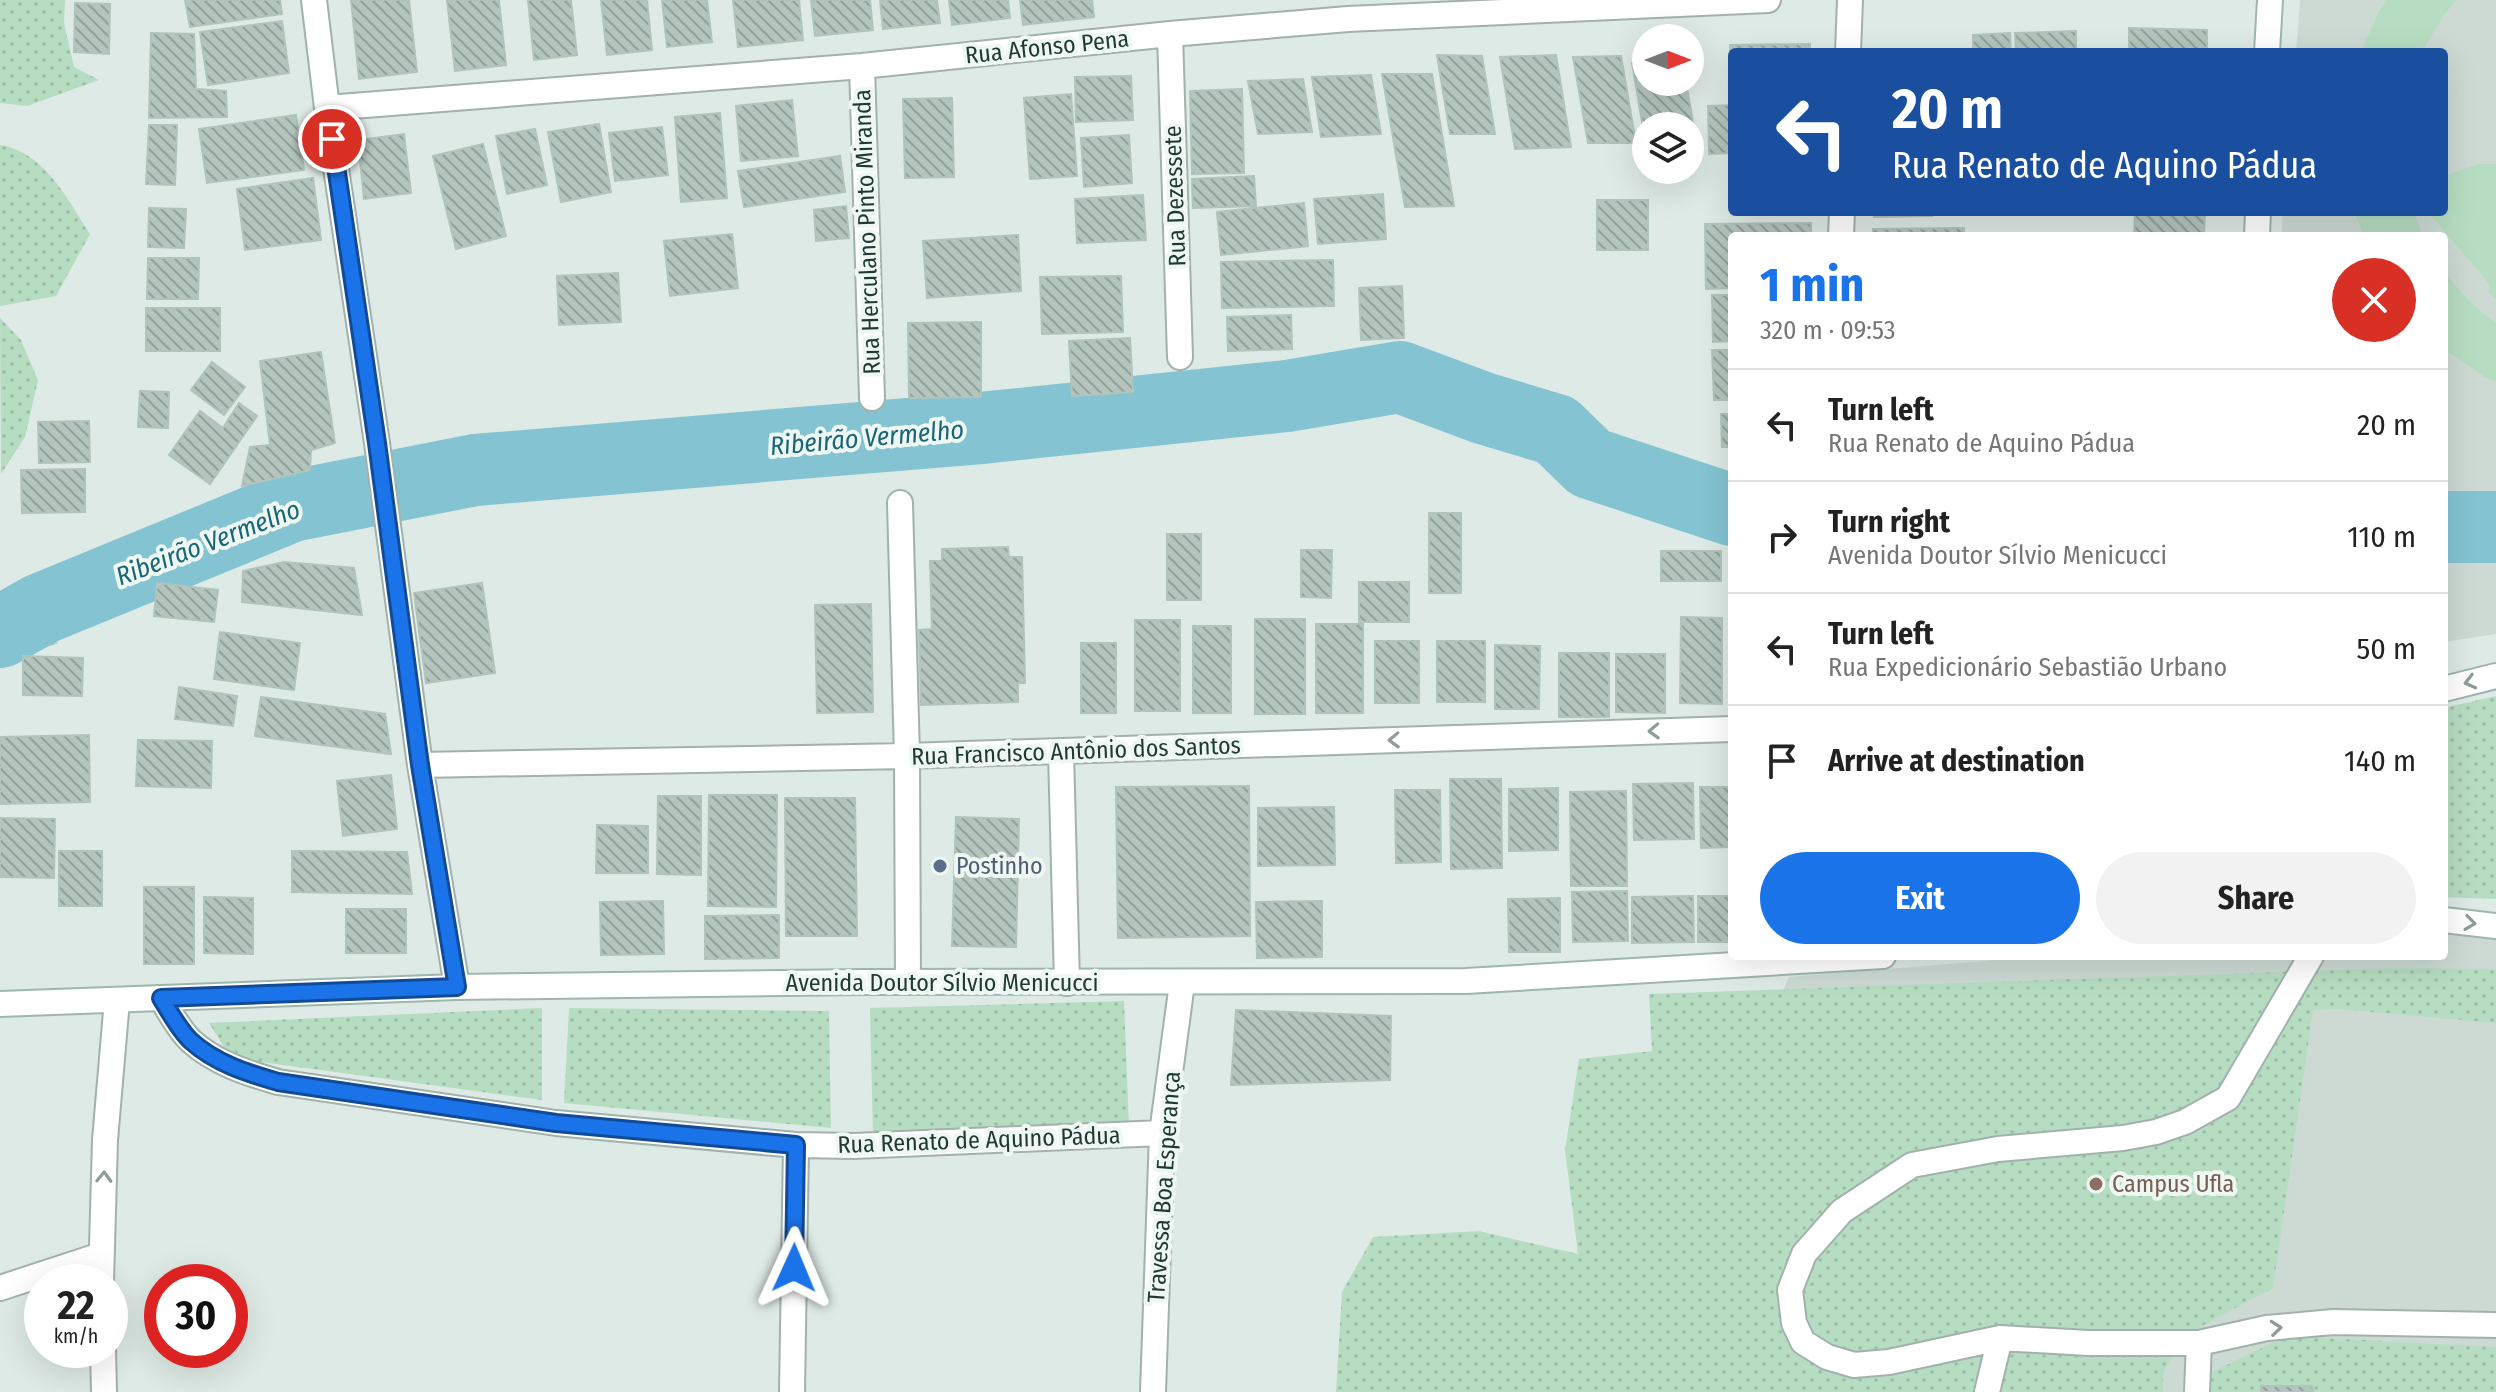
<!DOCTYPE html>
<html lang="en">
<head>
<meta charset="utf-8">
<style>
	body { margin:0; font-family:"Fira Sans Condensed",sans-serif; background:#f2f2f2; color:#222; height:100vh; display:flex; flex-direction:column; font-size:30px; white-space:nowrap }
	* { box-sizing:border-box; margin:0 }
	p { font-size:26px; color:#767676 }
	.icon { flex:none; width:44px; height:44px; fill:none; stroke:currentColor; stroke-width:2; stroke-linecap:round; stroke-linejoin:round }
	.map { position:relative; flex:1; overflow:hidden }
	.side { position:absolute; left:1728px; top:232px; width:720px; height:728px; display:flex; flex-direction:column; background:#fff; border-radius:8px; box-shadow:0 8px 32px #0002 }
	.side>* { flex:none }
	.top-card { position:absolute; left:1728px; top:48px; width:720px; height:168px; border-radius:8px; box-shadow:0 8px 32px #0002; background:#1a4fa0; color:#fff; overflow:hidden }
	.needle { width:52px; rotate:90deg }
	.tools { position:absolute; left:1632px; top:24px; display:grid; gap:16px }
	.tools a { display:grid; place-items:center; width:72px; height:72px; border-radius:50%; background:#fff; box-shadow:0 8px 32px #0002; font-size:40px }
	.speed { position:absolute; left:24px; top:1264px; display:flex; gap:16px; font-size:40px; font-weight:700; text-align:center }
	.speed>* { display:grid; place-content:center; width:104px; height:104px; border-radius:50%; background:#fff; box-shadow:0 8px 32px #0002; line-height:1 }
	.speed small { font-size:20px; font-weight:400 }
	.speed .limit { border:12px solid #d22; background:#fff; color:#111 }
	.pin { position:absolute; display:grid; place-items:center; width:68px; height:68px; color:#fff; margin:-34px; border:4px solid #fff; border-radius:50%; box-shadow:0 2px 8px #0007 }
	.me { position:absolute; width:88px; margin:-44px; rotate:1deg; stroke-linejoin:round; filter:drop-shadow(0 0 6px #0008) }
	.turn { display:flex; align-items:center; gap:28px; height:168px; padding:0 32px; font-size:36px }
	.turn .icon { width:104px; height:104px; stroke-width:2.5 }
	.turn b { display:block; font-size:56px; line-height:68px }
	.round { display:grid; place-items:center; flex:none; width:84px; height:84px; border-radius:42px; background:#f2f2f2 }
	.summary { display:flex; align-items:center; justify-content:space-between; height:136px; padding:0 32px }
	h1 { font-size:48px; font-weight:700; line-height:60px; color:#1a73e8 }
	.action { display:flex; gap:16px; margin-top:auto; padding:16px 32px }
	.action a { flex:1; height:92px; border-radius:48px; background:#1a73e8; color:#fff; font-size:32px; font-weight:700; line-height:92px; text-align:center }
	.action a+a { background:#f2f2f2; color:#222 }
	ul { padding:0; list-style:none }
	li { display:flex; align-items:center; gap:24px; height:112px; padding:0 32px; border-top:2px solid #e0e0e0 }
	li div { flex:1 }
	li b { display:block; font-size:30px }
	li em { font-style:normal }
	.map>svg:first-child { display:block }
</style>
</head>
<body>
<div class="map">
<svg width="2496" height="1392" viewBox="0 0 2496 1392">
	<defs>
		<pattern id="park-dots" width="8" height="8" patternUnits="userSpaceOnUse" patternTransform="scale(2)"><rect width="8" height="8" fill="#b6ddc1"/><path d="M2 2h.1M6 6h.1" fill="none" stroke="#9cbea6" stroke-width="1.8" stroke-linecap="round"/></pattern>
		<pattern id="building-back-hatch" width="6" height="6" patternUnits="userSpaceOnUse" patternTransform="scale(2)"><rect width="6" height="6" fill="#b4c5be"/><path d="M-1 5l2 2M0 0l6 6M5-1l2 2" fill="none" stroke="#92a19b"/></pattern>
	</defs>
	<rect width="100%" height="100%" fill="#deeae5"/>
	<!-- built -->
	<path fill="#cddad4" d="M2300,0H2496V634L2444,642V236H2281L2283,212H2444V52H2296Z
		M2496,920V1392H1602L1789,977L2047,956H2444V924Z"/>
	<!-- park -->
	<path fill="url(#park-dots)" d="M0,0H65L64,23L74,67L99,80L27,106L0,103Z
		M0,145C45,152 67,199 90,234L56,296L0,306Z
		M0,318L21,340L38,380L25,437L1,474Z
		M56,581L58,644L0,657V591Z
		M2496,696V899L2444,897V708Z
		M2392,968L2496,969V1023L2339,1009L2313,1010L2273,1288L2183,1336L2163,1373V1392H1336L1342,1292L1373,1237L1479,1231L1578,1254L1565,1150L1579,1059L1652,1051L1649,994Z
		M1124,1001L1129,1127L873,1138L870,1008Z
		M542,1008V1100L231,1058L209,1023Z
		M569,1008L829,1011L831,1128L564,1103Z
		M2286,1336L2496,1347V1392H2203L2202,1377Z"/>
	<!-- pitch -->
	<path fill="#b6ddc1" d="M2387,0H2456L2442,18L2422,52H2361L2378,13Z
		M2479,164H2496V300L2489,293L2490,285L2428,212H2444V176Z
		M2355,212H2414L2423,236H2364Z
		M2444,271C2458,291 2475,308 2496,323V382L2483,376L2444,349Z"/>
	<g fill="none" stroke-linecap="round" stroke-linejoin="round">
		<!-- river -->
		<path stroke="#84c4d2" stroke-width="72" d="M2444,527H2496
			M0,632L41,609L292,506L475,470L981,428L1287,396L1400,377L1483,408L1556,430L1590,463L1732,510"/>
	</g>
	<!-- building -->
	<path fill="url(#building-back-hatch)" stroke="#b1c4bc" stroke-width="2" d="M185,0H280L282,14L190,27Z
		M351,0H409L417,72L359,79Z
		M447,0H499L506,65L455,71Z
		M528,0H571L577,55L534,60Z
		M601,0H647L652,50L607,55Z
		M662,0H707L712,42L667,47Z
		M733,0H799L803,40L738,47Z
		M811,0H870L873,30L815,36Z
		M880,0H937L940,23L883,29Z
		M949,0H1008L1010,18L952,25Z
		M1020,0H1092L1094,17L1023,25Z
		M75,3L110,4L109,54L74,52Z
		M282,21L289,73L208,85L200,32Z
		M2129,28L2207,30V52H2129Z
		M2076,31V52H2016L2015,33Z
		M151,33L194,34L196,89L226,91L227,117L149,118Z
		M2010,33L2011,52H1973V35Z
		M1810,44V52H1732L1731,96L1730,45Z
		M1437,55L1482,56L1495,134H1450Z
		M1556,55L1571,147L1515,149L1500,57Z
		M1621,56L1636,143H1588L1573,57Z
		M1632,63H1646V82H1686L1696,139H1690V126H1646L1645,139Z
		M1382,74H1432L1454,206L1405,207Z
		M1371,75L1381,134L1321,137L1312,77Z
		M1131,76L1133,120L1076,122L1075,77Z
		M1303,79L1312,132L1258,134L1248,81Z
		M1242,89L1244,173L1192,174L1190,91Z
		M1071,94L1077,176L1030,179L1024,98Z
		M952,98L954,177L905,178L903,99Z
		M792,100L798,156L741,161L736,106Z
		M1732,105V153L1709,154L1708,106Z
		M720,113L727,198L681,202L675,117Z
		M296,115L304,170L207,183L199,129Z
		M599,124L611,192L561,202L548,132Z
		M149,125H177L175,185L146,184Z
		M662,127L668,175L615,181L609,133Z
		M535,129L547,185L507,194L496,136Z
		M404,134L411,193L364,199L358,140Z
		M1129,135L1132,183L1084,187L1081,138Z
		M483,144L506,236L456,249L433,156Z
		M840,156L845,192L744,207L738,171Z
		M1254,176L1256,206L1193,208L1192,179Z
		M313,178L321,240L245,250L237,189Z
		M1383,194L1386,239L1318,244L1314,199Z
		M1143,195L1146,240L1077,243L1075,199Z
		M1597,200H1648V250H1597Z
		M1304,203L1308,246L1221,255L1217,212Z
		M846,206L849,238L816,241L814,210Z
		M149,208L186,209L184,248L148,247Z
		M1737,212H1816L1737,214Z
		M1874,212H1932V216L1874,217Z
		M2135,212H2205L2204,236H2134Z
		M1811,223V236H1732V288L1706,289L1705,224Z
		M1964,228V236H1873V229Z
		M732,234L738,288L670,296L664,241Z
		M1018,235L1021,291L927,298L923,241Z
		M148,258H199L198,299H147Z
		M1333,260L1334,306L1222,308L1221,262Z
		M618,273L621,322L559,325L557,276Z
		M1121,276L1123,332L1042,334L1040,277Z
		M1402,286L1404,338L1361,340L1359,288Z
		M1712,295H1732V341L1713,342Z
		M146,308H220V351H146Z
		M1291,315L1292,349L1228,351L1227,317Z
		M981,322V397L909,398L908,323Z
		M1130,338L1133,392L1072,396L1069,341Z
		M1712,350H1732V400H1714Z
		M321,352L335,443L311,450L310,470L242,486L250,447L270,445L260,361Z
		M212,362L245,387L224,415L191,390Z
		M140,391L169,392L168,428L138,427Z
		M239,403L257,416L210,484L169,455L200,411L223,428Z
		M1721,414H1732V447H1722Z
		M89,421L90,462L39,463L38,422Z
		M85,469V512L22,513L21,470Z
		M1429,513H1461V593H1429Z
		M1167,534H1201V600H1167Z
		M1008,547L1009,557H1022L1025,683H1018V702L921,705L919,630L932,629L930,561H942V549Z
		M1301,550H1332L1331,598L1301,597Z
		M1661,551H1721V581H1661Z
		M284,562L354,568L362,615L242,602L243,571Z
		M1359,582H1409V622H1359Z
		M157,583L218,590L214,622L154,616Z
		M482,583L495,673L426,683L414,593Z
		M871,604L873,712L817,713L815,605Z
		M1681,617L1722,618V704L1680,703Z
		M1255,619H1305V714H1255Z
		M1135,620H1180V711H1135Z
		M1316,624H1363V713H1316Z
		M1193,626H1231V713H1193Z
		M220,632L300,643L294,690L214,679Z
		M1375,641H1419V703H1375Z
		M1437,641H1485V702H1437Z
		M1081,643H1116V713H1081Z
		M1495,645L1540,646L1539,709H1495Z
		M1559,653H1609V717H1559Z
		M1616,654H1665V713L1616,712Z
		M23,656L83,658L82,696L23,695Z
		M179,687L237,696L233,726L175,719Z
		M261,697L385,714L391,754L255,736Z
		M89,735L90,802L0,804V737Z
		M138,740L212,741L211,788L136,786Z
		M391,775L397,829L343,836L337,781Z
		M1450,779H1501L1502,868L1451,869Z
		M1693,783L1694,839L1634,840L1633,784Z
		M1249,786L1250,936L1118,938L1116,787Z
		M1700,787H1732V847L1701,848Z
		M1558,788V850L1509,851V789Z
		M1395,790H1440L1441,862L1396,863Z
		M1626,791L1627,886H1571L1570,792Z
		M709,795H777L776,907L708,906Z
		M658,796H701V875L657,874Z
		M785,798H855L857,936H786Z
		M1334,807L1335,865L1258,866V808Z
		M956,817L1019,819L1016,947L952,946Z
		M0,818L55,819L54,878L0,877Z
		M597,825L648,826V873H596Z
		M59,851H102V906H59Z
		M292,851L407,852L412,894L292,892Z
		M144,887H194V964H144Z
		M1627,891L1628,941L1573,942L1572,892Z
		M1693,896L1694,942L1632,943V897Z
		M1698,896H1732V942H1698Z
		M204,897L253,898V954L204,953Z
		M1560,898V952H1509L1508,899Z
		M663,901L664,954L601,955L600,902Z
		M1322,901V957L1257,958L1256,902Z
		M346,909H406V953H346Z
		M779,915V958L705,959V916Z
		M1236,1010L1391,1016L1390,1080L1231,1085Z
		M2261,1386H2312L2313,1392H2261Z"/>
	<g fill="none" stroke-linecap="round" stroke-linejoin="round">
		<defs>
			<path id="minor" d="M314,0L327,108L377,443L420,765L457,987
				M1170,34L1180,357
				M1848,52L1850,0
				M862,66L872,398
				M327,108L862,66L1170,34L1348,19L1768,0
				M1841,236L1842,212
				M900,503L907,756L908,982
				M1061,752L1067,983
				M420,765L907,756L1732,729
				M161,998C170,1012 179,1030 191,1041C215,1063 247,1073 278,1082L556,1123L796,1145L854,1146L1162,1133
				M0,1288L101,1255
				M792,1392L796,1145
				M1153,1392L1162,1133L1182,983
				M1987,1392L2000,1338
				M2197,1392L2199,1343H2088L2000,1338L1889,1362L1854,1365L1827,1357L1803,1342L1794,1323L1790,1290L1804,1254L1842,1211L1912,1165L1998,1149L2123,1138L2156,1132L2185,1122L2228,1098L2311,956"/>
			<path id="tertiary" d="M101,1282L105,1140L117,1000
				M2199,1343L2267,1328L2333,1322L2496,1325
				M103,1350L104,1392"/>
			<path id="secondary" d="M2267,52L2270,0
				M2257,236L2258,212
				M2444,689L2496,676
				M2444,920L2496,926
				M0,1004L457,987L865,982L1466,981L1883,956"/>
		</defs>
		<!-- minor casing -->
		<use href="#minor" stroke="#a1b2ac" stroke-width="28"/>
		<!-- tertiary casing -->
		<use href="#tertiary" stroke="#a1b2ac" stroke-width="28"/>
		<!-- secondary casing -->
		<use href="#secondary" stroke="#9db6ae" stroke-width="28"/>
		<!-- minor -->
		<use href="#minor" stroke="#fff" stroke-width="24"/>
		<!-- tertiary -->
		<use href="#tertiary" stroke="#fff" stroke-width="24"/>
		<!-- secondary -->
		<use href="#secondary" stroke="#fff" stroke-width="24"/>
	</g>
	<!-- one-way arrows -->
	<defs><path id="oneway-chevron" d="M-2-3.5L2.5 0L-2 3.5" fill="none" stroke-width="1.6" stroke-linecap="round" stroke-linejoin="round" transform="scale(2)"/></defs>
	<g stroke="#8f9c9a">
		<use href="#oneway-chevron" transform="translate(2470 682) rotate(166)"/>
		<use href="#oneway-chevron" transform="translate(1654 731) rotate(178)"/>
		<use href="#oneway-chevron" transform="translate(1394 740) rotate(178)"/>
		<use href="#oneway-chevron" transform="translate(2470 923) rotate(8)"/>
		<use href="#oneway-chevron" transform="translate(104 1177) rotate(-88)"/>
		<use href="#oneway-chevron" transform="translate(2276 1328) rotate(-6)"/>
	</g>
	<g fill="none" stroke-linecap="round" stroke-linejoin="round">
		<defs>
			<path id="route" d="M332,139L377,443L420,765L457,987L161,998C170,1012 179,1030 191,1041C215,1063 247,1073 278,1082L556,1123L796,1145L794,1268"/>
		</defs>
		<!-- route casing -->
		<use href="#route" stroke="#114b97" stroke-width="20"/>
		<!-- route -->
		<use href="#route" stroke="#1a73e8" stroke-width="14"/>
	</g>
	<!-- markers -->
	<circle fill="#5c6f8a" stroke="#eff7f3" stroke-width="3" cx="940" cy="866" r="8"/>
	<circle fill="#8d6e63" stroke="#eff7f3" stroke-width="3" cx="2096" cy="1184" r="8"/>
	<g text-anchor="middle" dominant-baseline="central" stroke-width="8" stroke-linejoin="round" paint-order="stroke">
		<!-- street labels -->
		<g font-size="24" fill="#1f3a34" stroke="#eff7f3">
			<text transform="translate(1047 47) rotate(-6)">Rua Afonso Pena</text>
			<text transform="translate(1175 196) rotate(-92)">Rua Dezessete</text>
			<text transform="translate(867 232) rotate(-92)">Rua Herculano Pinto Miranda</text>
			<text transform="translate(1076 751) rotate(-2)">Rua Francisco Antônio dos Santos</text>
			<text x="942" y="983">Avenida Doutor Sílvio Menicucci</text>
			<text transform="translate(979 1140) rotate(-2)">Rua Renato de Aquino Pádua</text>
			<text transform="translate(1164 1187) rotate(-86)">Travessa Boa Esperança</text>
		</g>
		<!-- service labels -->
		<g font-size="24" fill="#4e5e75" stroke="#eff7f3" text-anchor="start">
			<text x="956" y="866">Postinho</text>
		</g>
		<!-- education labels -->
		<g font-size="24" fill="#785e54" stroke="#eff7f3" text-anchor="start">
			<text x="2112" y="1184">Campus Ufla</text>
		</g>
		<!-- water labels -->
		<g font-size="26" font-style="italic" fill="#186677" stroke="#eff7f3">
			<text transform="translate(867 438) rotate(-5)">Ribeirão Vermelho</text>
			<text transform="translate(208 543) rotate(-21)">Ribeirão Vermelho</text>
		</g>
	</g>
</svg>
<div class="tools">
<a><svg class="needle" viewBox="-14 -14 28 28"><path d="M0-13l5 13h-10z" fill="#e53935"/><path d="M0 13l5-13h-10z" fill="#767676"/></svg></a>
<a><svg class="icon" aria-label="layers" viewBox="0 0 24 24"><path d="M12 4l9 5-9 5-9-5zM3 14l9 5 9-5"/></svg></a>
</div>
<div class="speed"><div>22<small>km/h</small></div><div class="limit">30</div></div>
<div class="pin" style="left:332px;top:139px;background:#d93025"><svg class="icon" aria-label="arrive" viewBox="0 0 24 24"><path d="M6 21V4h12l-3 4 3 4H6"/></svg></div>
<svg class="me" style="left:794px;top:1268px" viewBox="-20 -20 40 40"><path d="M0-17L14 15 0 8-14 15z" fill="#1a73e8" stroke="#fff" stroke-width="4"/></svg>
<div class="top-card">
<div class="turn"><svg class="icon" aria-label="left" viewBox="0 0 24 24"><path d="M17 20v-9H6M10 6l-5 5 5 5"/></svg><div><b>20 m</b>Rua Renato de Aquino Pádua</div></div>
</div>
<section class="side">
<div class="summary"><div><h1>1 min</h1><p>320 m · 09:53</p></div><a class="round" style="background:#d93025;color:#fff"><svg class="icon" aria-label="close" viewBox="0 0 24 24"><path d="M6 6l12 12M18 6L6 18"/></svg></a></div>
<ul>
<li><svg class="icon" aria-label="left" viewBox="0 0 24 24"><path d="M17 20v-9H6M10 6l-5 5 5 5"/></svg><div><b>Turn left</b><p>Rua Renato de Aquino Pádua</p></div><em>20 m</em></li>
<li><svg class="icon" aria-label="right" viewBox="0 0 24 24"><path d="M7 20v-9h11M14 6l5 5-5 5"/></svg><div><b>Turn right</b><p>Avenida Doutor Sílvio Menicucci</p></div><em>110 m</em></li>
<li><svg class="icon" aria-label="left" viewBox="0 0 24 24"><path d="M17 20v-9H6M10 6l-5 5 5 5"/></svg><div><b>Turn left</b><p>Rua Expedicionário Sebastião Urbano</p></div><em>50 m</em></li>
<li><svg class="icon" aria-label="arrive" viewBox="0 0 24 24"><path d="M6 21V4h12l-3 4 3 4H6"/></svg><div><b>Arrive at destination</b></div><em>140 m</em></li>
</ul>
<div class="action"><a>Exit</a><a>Share</a></div>
</section>
</div>
</body>
</html>
